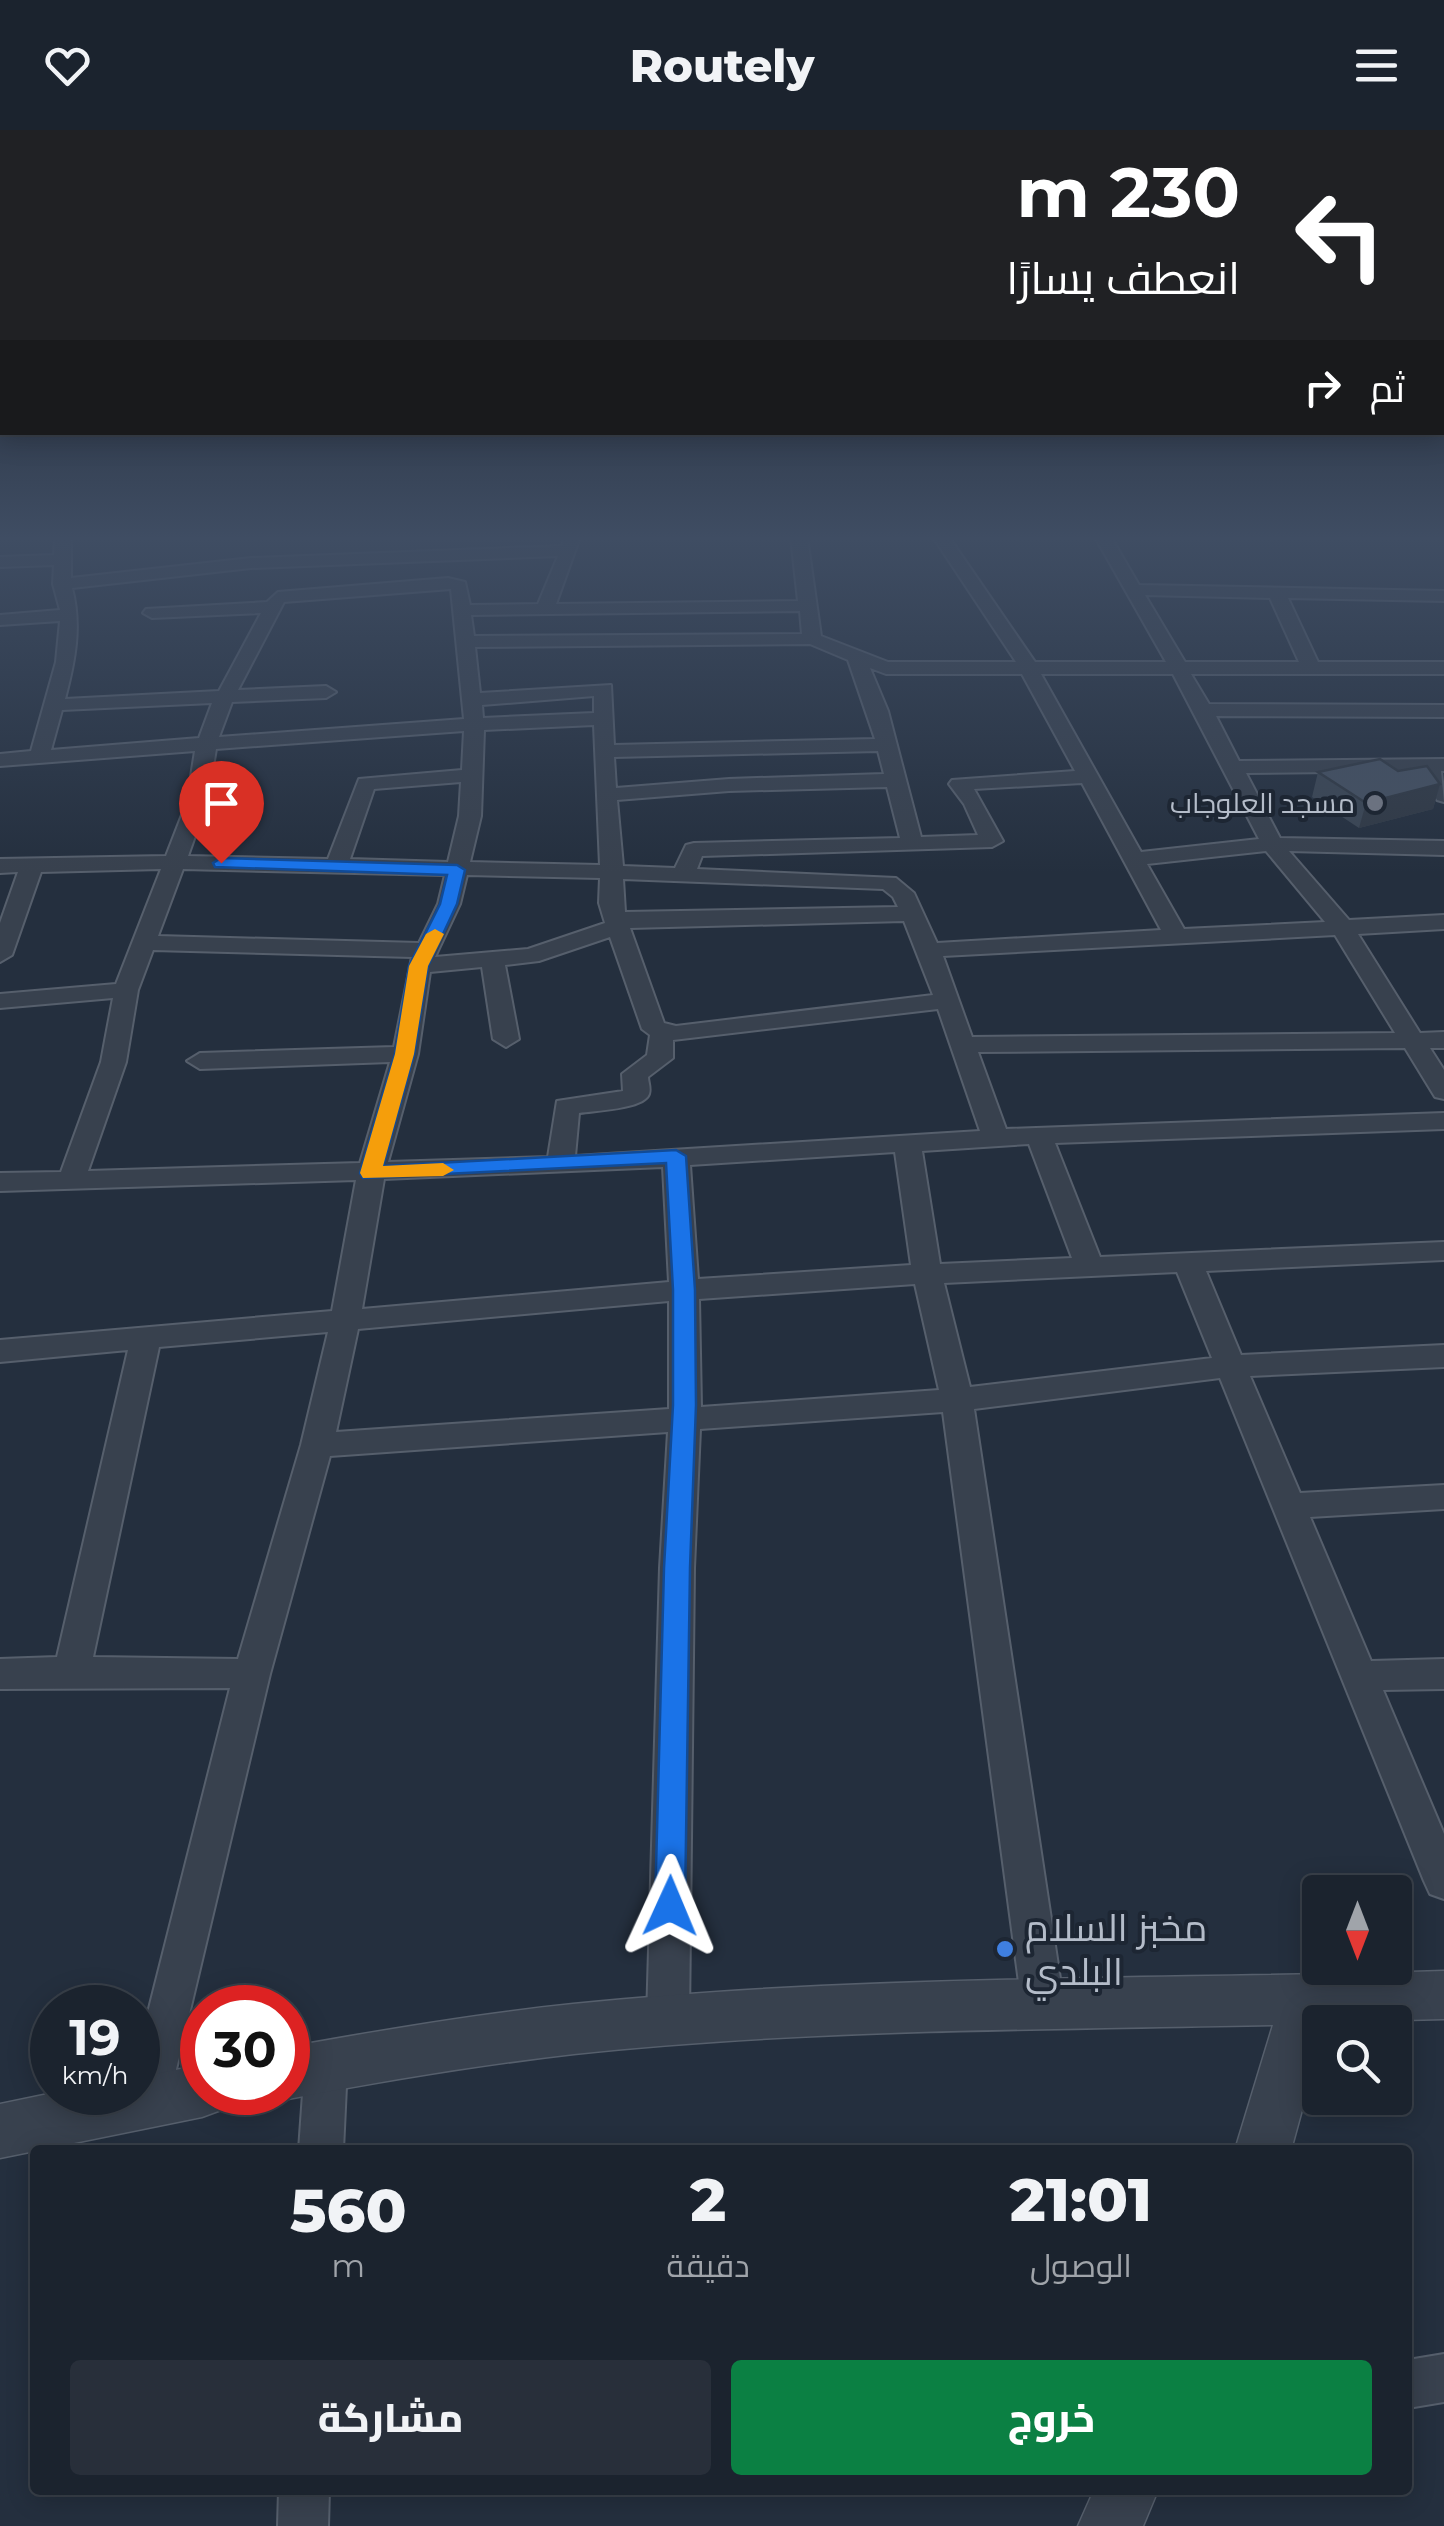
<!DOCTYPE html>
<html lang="ar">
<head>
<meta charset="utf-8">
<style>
	body { margin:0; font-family:Montserrat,Cairo,sans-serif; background:#282f3a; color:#f1f3f6; direction:rtl; height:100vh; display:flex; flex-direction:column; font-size:38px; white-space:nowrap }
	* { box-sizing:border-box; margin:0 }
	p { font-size:32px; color:#a0a4aa }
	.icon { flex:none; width:55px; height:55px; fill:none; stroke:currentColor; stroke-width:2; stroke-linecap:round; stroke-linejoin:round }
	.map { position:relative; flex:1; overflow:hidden; direction:ltr }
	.sheet { position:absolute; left:30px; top:2015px; width:1382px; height:350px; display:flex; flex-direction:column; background:#1b232e; border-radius:10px; box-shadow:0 5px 25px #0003,0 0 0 2px #39404a; direction:rtl }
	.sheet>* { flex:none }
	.banner { position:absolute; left:0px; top:0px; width:1445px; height:305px; box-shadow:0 5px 25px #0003,0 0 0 2px #39404a; direction:rtl; background:#202124; color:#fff; overflow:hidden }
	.needle { width:65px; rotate:180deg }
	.controls { position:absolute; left:1302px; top:1745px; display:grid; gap:20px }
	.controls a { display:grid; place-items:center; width:110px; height:110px; border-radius:10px; background:#1b232e; box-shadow:0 5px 25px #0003,0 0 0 2px #39404a; font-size:50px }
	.speed { position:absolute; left:30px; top:1855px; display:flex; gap:20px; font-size:50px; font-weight:700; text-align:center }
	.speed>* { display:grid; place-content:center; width:130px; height:130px; border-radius:50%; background:#1b232e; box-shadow:0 5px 25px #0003,0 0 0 2px #39404a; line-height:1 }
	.speed small { font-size:25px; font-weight:400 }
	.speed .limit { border:15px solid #d22; background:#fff; color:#111 }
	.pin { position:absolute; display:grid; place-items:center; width:85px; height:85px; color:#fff; margin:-102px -42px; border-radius:50% 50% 50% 0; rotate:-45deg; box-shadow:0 0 10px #0007 }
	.pin .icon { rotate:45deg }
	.me { position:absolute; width:110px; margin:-55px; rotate:1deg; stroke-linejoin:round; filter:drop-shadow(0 0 8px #0008) }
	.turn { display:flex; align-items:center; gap:35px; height:210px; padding:0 40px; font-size:45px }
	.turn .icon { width:130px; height:130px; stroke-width:2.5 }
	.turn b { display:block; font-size:70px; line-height:85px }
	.then { display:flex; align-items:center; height:95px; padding:0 40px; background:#0003; gap:20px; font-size:38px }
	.eta { display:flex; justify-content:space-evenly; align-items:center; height:170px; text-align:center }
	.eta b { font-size:60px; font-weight:800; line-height:70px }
	.button { display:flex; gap:20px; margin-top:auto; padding:20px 40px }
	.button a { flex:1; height:115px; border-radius:10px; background:#0b8043; color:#fff; font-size:40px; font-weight:800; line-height:115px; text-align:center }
	.button a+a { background:#282f3a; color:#f1f3f6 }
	header { display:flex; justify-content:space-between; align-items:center; height:130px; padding:0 40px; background:#1b232e; font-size:45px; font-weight:800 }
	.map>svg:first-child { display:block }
</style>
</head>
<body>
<header><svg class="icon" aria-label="menu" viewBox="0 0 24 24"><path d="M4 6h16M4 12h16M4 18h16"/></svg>Routely<svg class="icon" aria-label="heart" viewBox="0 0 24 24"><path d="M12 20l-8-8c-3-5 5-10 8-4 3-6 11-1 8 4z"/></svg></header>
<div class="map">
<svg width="1444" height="2396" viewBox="0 0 1444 2396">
	<rect width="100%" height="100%" fill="#242f3e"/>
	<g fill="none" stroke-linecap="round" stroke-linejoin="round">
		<defs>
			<path id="minor" d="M55,407H71V448L251,428L562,416L564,407H580L556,474L798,471L791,407H807L821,506L888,532H1016L933,407H949L1035,532H1166L1095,407H1111L1139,455L1444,461V471L1288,468L1318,532H1444V544H1191L1209,574L1444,575V587L1216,586L1239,631L1444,629V641H1441L1444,672L1437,670L1420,641L1246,643L1280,708L1444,711V725L1289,721L1349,790L1444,785V799L1358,804L1420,903L1444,902V918H1430L1444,940V969L1435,967L1405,918L978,922L1006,999L1444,983V999L1055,1013L1100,1127L1444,1112V1130L1206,1141L1241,1225L1444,1215V1237L1250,1246L1300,1363L1444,1355V1379L1310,1387L1371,1531L1444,1529V1559L1383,1560L1444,1704V1769L1430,1764L1424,1751L1220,1248L974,1279L1064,1875L1058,1889L1043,1895L1028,1889L1022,1875L943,1282L700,1299L694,1438L689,1889L683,1903L668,1909L653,1903L647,1889L660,1438L668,1302L330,1326L270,1544L168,1973L161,1988L146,1994L131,1988L124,1973L127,1962H138V1922L230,1558L0,1559V1529L57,1527L128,1220L0,1232V1210L332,1181L356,1050L0,1061V1043L61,1042L101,932L113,868L0,878V864L116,854L161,739L41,742L12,825L0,832V793L18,742L0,743V729L166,726L187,672L195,621L0,636V624L31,621L56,532L60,491L0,495V485L60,480L53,454L54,435L0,437V427L54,425ZM558,426L538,474L470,475L465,452L448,448L278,462L267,472L146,479L143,483L152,488L261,483L219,561L65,569C75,531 82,496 72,458L251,438ZM451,459L464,589L219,607L232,572L326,568L336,562L326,556L238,560L284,472ZM1145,465L1270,468L1299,532H1185ZM800,481L802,504L474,506L471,485ZM810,514L848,530L875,609L614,615L611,555L480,563L475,517ZM870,538L886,544H1022L1075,641L952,650L949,654L964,674L978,705L921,707L888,581ZM1041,544H1173L1259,709L1141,722ZM594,566V583L483,588L482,575ZM212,573L199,608L51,620L62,580ZM594,595L600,735L470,732L481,686L484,600ZM464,601L462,640L359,649L328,729L188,726L207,672L216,619ZM878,621L884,644L729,649L616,658L614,627ZM461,652L459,686L448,732L350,729L374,659ZM1082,653L1161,800L937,813L914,763L896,748L697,739L702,726L992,717L1003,711L974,659ZM887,657L900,708L694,713L686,715L675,738L623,736L617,670L729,661ZM1266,721L1325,792L1184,799L1147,734ZM183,739L445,745L438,774L419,813L158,806ZM467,745L600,748L599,773L605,793L528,819L435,827L460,774ZM623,749L883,759L893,767L898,777L625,782ZM904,791L933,865L676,896L664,893L630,798ZM1335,805L1395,903L972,907L943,826ZM610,807L642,899L650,905L647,925L622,944L623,961L557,971L548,1027L388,1032L418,924L430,842L482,837L493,909L506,917L519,909L505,835L539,831ZM153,820L412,827L394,917L200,923L187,931L200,939L390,932L360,1033L88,1041L126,932L138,860ZM938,879L980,1001L575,1026L579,983C593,981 644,979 649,964C651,958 648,952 648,947L673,928V910ZM1029,1014L1072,1128L940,1134L922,1021ZM895,1022L911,1135L698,1149L690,1035ZM663,1037L669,1152L362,1179L384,1049ZM1177,1142L1212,1228L970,1257L944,1153ZM915,1154L939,1260L701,1277L699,1169ZM669,1171V1279L336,1302L358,1199ZM328,1202L301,1315L238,1529L93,1527L159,1217Z
				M326,1914L341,1920L347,1935L343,2020H299L305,1935L311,1920Z
				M1444,2224V2272L1408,2278V2230Z
				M279,2360H329L328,2396H278Z"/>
			<path id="tertiary" d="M1444,1841V1889L1320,1892V1914L1291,2020H1235L1273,1895C1040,1900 806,1899 574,1924C478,1935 383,1951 288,1969L272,1962H288V1917C383,1900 477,1884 573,1874C862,1844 1155,1850 1444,1841Z
				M202,1935V1962H228L221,1980L202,1987L0,2028V1974L58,1962H138V1947Z
				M1094,2360H1158L1143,2396H1078Z"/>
		</defs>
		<!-- minor casing -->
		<use href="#minor" stroke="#565f6c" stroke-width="4"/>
		<!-- tertiary casing -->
		<use href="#tertiary" stroke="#565f6c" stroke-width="3"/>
		<!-- minor -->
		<use href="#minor" fill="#38414e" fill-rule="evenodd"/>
		<!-- tertiary -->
		<use href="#tertiary" fill="#38414e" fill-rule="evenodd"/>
	</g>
	<!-- wall -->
	<path fill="#3b4654" d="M1398,641L1440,654L1433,679L1359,698L1312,667L1318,642Z"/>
	<!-- shaded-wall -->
	<path fill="#303945" d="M1440,654L1433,679L1359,698L1366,673Z"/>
	<!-- building -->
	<path fill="#455162" stroke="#303945" stroke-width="2.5" d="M1380,629L1398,641L1427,636L1440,654L1366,673L1318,642Z"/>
	<!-- sky -->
	<linearGradient id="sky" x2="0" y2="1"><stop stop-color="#141a22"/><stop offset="0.55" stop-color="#3f4d63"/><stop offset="1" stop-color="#3f4d63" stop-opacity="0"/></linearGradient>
	<rect width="1444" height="743" fill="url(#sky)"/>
	<!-- route -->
	<path fill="#1a73e8" stroke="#114b97" stroke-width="2.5" d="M221,728L457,735L465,740L457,774L428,836L414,924L383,1036L676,1020L686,1026L695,1160L696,1275L690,1438L685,1776L681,1786L670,1790L659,1786L655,1776L664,1438L673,1275V1160L666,1033L363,1048L360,1043L395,924L409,836L440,774L447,745L215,737L213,733Z"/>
	<!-- slow -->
	<path fill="#f59e0b" d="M435,799L444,804L428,836L414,924L383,1036L443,1033L454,1040L443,1046L363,1048L360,1043L395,924L409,836L426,804Z"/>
	<!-- markers -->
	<circle fill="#6b7280" stroke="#1d2633" stroke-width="4" cx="1375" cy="673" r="10"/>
	<circle fill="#3f7fe0" stroke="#1d2633" stroke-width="4" cx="1005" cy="1819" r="10"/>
	<g text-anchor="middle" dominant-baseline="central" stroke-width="8" stroke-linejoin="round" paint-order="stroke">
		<!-- far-poi labels -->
		<g font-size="28" fill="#b4bcc9" stroke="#1d2633" text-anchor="end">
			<text x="1355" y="673">مسجد العلوجاب</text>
		</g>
		<!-- near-poi labels -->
		<g font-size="38" fill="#b4bcc9" stroke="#1d2633" text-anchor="start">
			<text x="1025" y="1797">مخبز السلام<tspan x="1025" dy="44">البلدي</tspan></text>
		</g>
	</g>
</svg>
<div class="controls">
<a><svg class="needle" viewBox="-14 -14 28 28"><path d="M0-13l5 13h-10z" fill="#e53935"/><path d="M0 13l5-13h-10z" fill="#a0a4aa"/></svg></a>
<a><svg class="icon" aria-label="search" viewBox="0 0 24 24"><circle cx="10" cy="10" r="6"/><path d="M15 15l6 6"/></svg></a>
</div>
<div class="speed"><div>19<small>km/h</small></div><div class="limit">30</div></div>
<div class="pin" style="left:221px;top:733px;background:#d93025"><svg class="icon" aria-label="arrive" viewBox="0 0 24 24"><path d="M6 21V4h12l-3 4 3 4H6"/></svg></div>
<svg class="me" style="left:670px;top:1776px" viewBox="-20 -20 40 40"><path d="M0-17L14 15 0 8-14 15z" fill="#1a73e8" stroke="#fff" stroke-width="4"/></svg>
<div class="banner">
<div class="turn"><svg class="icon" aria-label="left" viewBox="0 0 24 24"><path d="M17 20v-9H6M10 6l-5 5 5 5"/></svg><div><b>230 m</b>انعطف يسارًا</div></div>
<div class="then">ثم<svg class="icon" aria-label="right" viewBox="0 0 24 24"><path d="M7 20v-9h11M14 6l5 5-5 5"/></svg></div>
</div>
<section class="sheet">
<div class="eta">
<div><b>21:01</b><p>الوصول</p></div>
<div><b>2</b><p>دقيقة</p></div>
<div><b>560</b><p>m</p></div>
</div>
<div class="button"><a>خروج</a><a>مشاركة</a></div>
</section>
</div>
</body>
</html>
